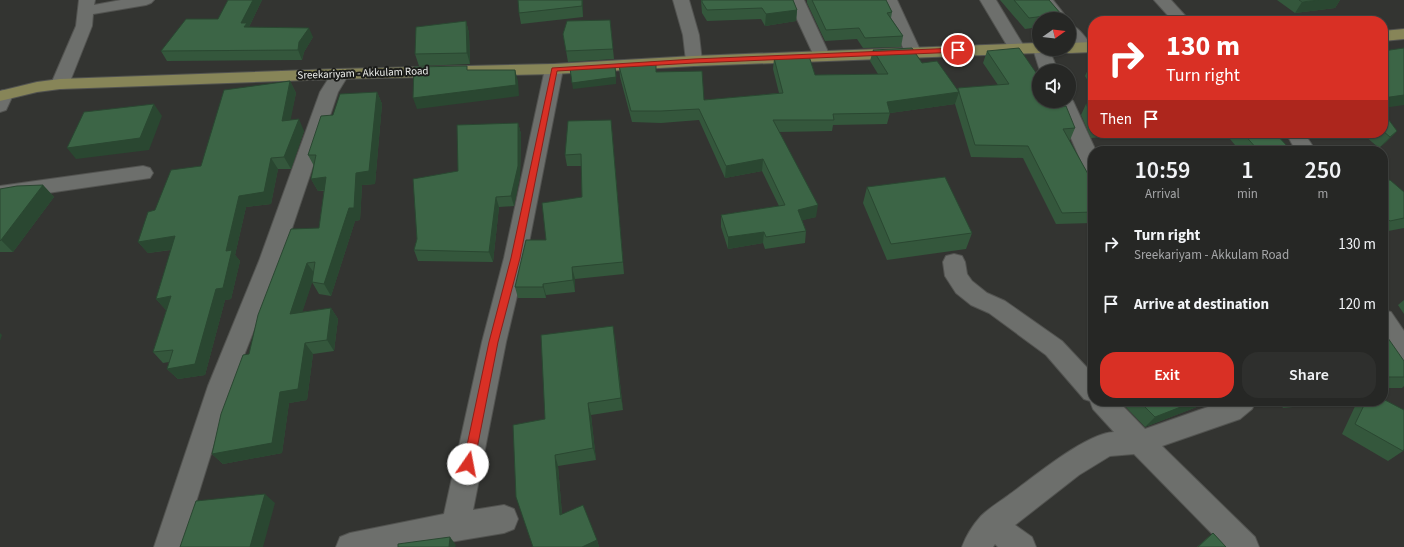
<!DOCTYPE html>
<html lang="en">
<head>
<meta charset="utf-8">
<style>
	body { margin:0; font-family:"Source Sans 3",sans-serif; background:#2e2f2d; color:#f1f3f6; height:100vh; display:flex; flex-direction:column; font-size:15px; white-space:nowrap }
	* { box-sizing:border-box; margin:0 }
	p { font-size:13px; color:#a4a5a7 }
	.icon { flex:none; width:22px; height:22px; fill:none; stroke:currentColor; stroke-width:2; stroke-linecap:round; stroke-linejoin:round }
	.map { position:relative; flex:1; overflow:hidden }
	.sheet { position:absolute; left:1088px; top:146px; width:300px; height:260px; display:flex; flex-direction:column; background:#262725; border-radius:16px; box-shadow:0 1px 3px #0004,0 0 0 1px #424442 }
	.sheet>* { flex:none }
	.hud { position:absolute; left:1088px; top:16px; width:300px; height:122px; border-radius:16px; box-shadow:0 1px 3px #0004,0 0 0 1px #424442; background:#d93025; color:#fff; overflow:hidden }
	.needle { width:26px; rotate:76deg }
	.controls { position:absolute; left:1032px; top:12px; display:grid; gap:8px }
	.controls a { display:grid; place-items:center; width:44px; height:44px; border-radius:50%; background:#262725; box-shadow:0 1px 3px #0004,0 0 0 1px #424442; font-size:20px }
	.pin { position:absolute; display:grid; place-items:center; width:34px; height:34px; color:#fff; margin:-17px; border:2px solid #fff; border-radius:50%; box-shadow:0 1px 4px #0007 }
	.me { position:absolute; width:44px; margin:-22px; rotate:12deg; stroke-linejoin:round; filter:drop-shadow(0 0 3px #0008) }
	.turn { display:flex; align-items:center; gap:14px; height:84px; padding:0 12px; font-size:18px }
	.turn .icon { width:52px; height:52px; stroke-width:2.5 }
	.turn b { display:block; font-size:28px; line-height:34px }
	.then { display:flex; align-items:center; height:38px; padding:0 12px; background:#0003; gap:8px; font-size:15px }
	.eta { display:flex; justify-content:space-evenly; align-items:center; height:68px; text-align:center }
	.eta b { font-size:24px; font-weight:600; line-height:28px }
	.button { display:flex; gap:8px; margin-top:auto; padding:8px 12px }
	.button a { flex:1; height:46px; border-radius:16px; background:#d93025; color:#fff; font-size:16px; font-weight:600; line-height:46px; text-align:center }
	.button a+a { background:#2e2f2d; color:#f1f3f6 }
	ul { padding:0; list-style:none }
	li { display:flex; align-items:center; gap:12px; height:60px; padding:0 12px }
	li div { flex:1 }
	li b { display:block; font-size:15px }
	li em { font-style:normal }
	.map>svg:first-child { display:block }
</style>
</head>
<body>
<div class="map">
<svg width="1404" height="547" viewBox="0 0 1404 547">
	<rect width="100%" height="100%" fill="#333431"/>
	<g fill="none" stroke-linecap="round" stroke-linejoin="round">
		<defs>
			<path id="minor" d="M79,0H95L94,5L121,0H154L151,3L146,5L93,14L92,26L69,84L66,88L60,89L54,88L51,84L76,26Z
				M673,0H689L699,35L702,61L700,65L694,66L688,65L686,61L683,35Z
				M788,0H804L830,56L828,60L822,61L816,60L814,56Z
				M881,0H897L921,52L919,56L913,57L907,56L905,52Z
				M980,0H996L1025,48L1023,52L1017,53L1011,52Z
				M1037,0H1053L1068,19H1052Z
				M1154,0H1171L1190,21H1173Z
				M1069,24C1079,27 1087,39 1092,47L1090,50C1071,55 1069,38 1069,24Z
				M1035,45H1039V49H1049L1058,71H1040L1033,49Z
				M554,64L560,65L563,69L526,258L506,342L473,510L504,505L514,509L518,519L514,529L504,533L420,547H336L340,537L350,533L444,514L482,342L504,258L545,69L548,65Z
				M340,69L346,70L349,74L338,92L281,261L232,386L182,547H154L208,386L259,261L320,92L334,70Z
				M4,90L10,91L13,95L6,110L0,112V91Z
				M1069,97L1073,101L1096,151H1093V173L1086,171L1083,166L1055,101H1069Z
				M1286,133H1304L1316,151H1296Z
				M143,166L150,168L153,173L150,178L0,200V186Z
				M954,254L962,256L965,262L967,274L972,281L987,293L1005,301L1062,341L1093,374V401H1118L1145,429L1225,401H1256L1252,409L1240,419L1162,446L1255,537L1259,547H1225L1134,454L1110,456L1079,475L1015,525L1032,537L1036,547H998L995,544L993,547H962C966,536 973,525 981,516C989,508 1001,501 1010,494C1034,477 1086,433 1114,432L1093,409L1090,401L1084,399L1046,355L989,313L971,305L956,293L945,276L943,262L946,256Z
				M1383,310L1391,312L1404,331V361L1396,358L1383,338Z"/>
			<path id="major" d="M1404,29V39L1383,41V31Z
				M1093,42V52L1069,53L1063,52L1061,49H1069V43Z
				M1039,43V49H1047L1045,52L1039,53L694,66L554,74L336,79L60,89L37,92L0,101V91L37,82L60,79L336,69L554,64L694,56Z"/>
		</defs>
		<!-- minor casing -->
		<use href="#minor" stroke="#525350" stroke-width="2"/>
		<!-- major casing -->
		<use href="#major" stroke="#525350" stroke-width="2"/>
		<!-- minor -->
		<use href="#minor" fill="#6d6f6c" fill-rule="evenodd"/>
		<!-- major -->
		<use href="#major" fill="#878558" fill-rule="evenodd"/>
	</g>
	<!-- wall -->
	<path fill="#34573c" d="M228,0H262L249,27L313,37L304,52L302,60L167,61L161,51L218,19Z
		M583,0V17L521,24L519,13Z
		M701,0H793L797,10L796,21L765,26L761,19L707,21L702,13Z
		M807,0H886L892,12L891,18L903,36L901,47L863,48L857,39L825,41L807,3Z
		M1000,0H1049L1061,14L1059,19H1039V27L1025,29Z
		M1277,0H1340L1335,8L1295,13Z
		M610,20L614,59L568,62L563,34Z
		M466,21L469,33L470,64L419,66L415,54Z
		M873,50L922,63L957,90L958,88L998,85L983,63L987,51L1039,101L1075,128L1070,140H1069L1093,183V223L1056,224L1023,158L971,157L955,104L890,113L887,124L833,125L832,131L779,132L816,217L802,220L806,231L805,243L765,249L763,243L728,249L721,227V215L779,206L762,171L725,178L699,120L661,123L632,122L620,77L619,66L656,72L704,100L779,93L773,69L774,58L815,75L878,74L870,61Z
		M1090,65H1093V89L1085,76Z
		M290,81L296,93L290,120L304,131L291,169H278L271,204L246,207L235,255L240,261L231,299L225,300L205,375L178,379L167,369L169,362L163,363L153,352L167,310H166L156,299L171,250L148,253L138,242L155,210L201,166Z
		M377,92L382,104L375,184L362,185L360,220L355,221L331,296L319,294L312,282L302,312L331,308L338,319L334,351L313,354L307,400L289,403L282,453L223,464L212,454L249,354L319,228L324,191H318L311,179L314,166L308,155L333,115Z
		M1086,104H1093V133H1123V135L1091,138L1081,115Z
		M1383,112L1397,131L1386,142L1379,148L1365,136L1326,133H1383Z
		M518,123L521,134L520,176L514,206L499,207L493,262L418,261L414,250L417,239L458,171Z
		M612,131L624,274L575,279V292L546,295V298H518L515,287L546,240L582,197L581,166H567L565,155Z
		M1225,133H1275L1287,146L1284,151H1240Z
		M1383,181L1404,192V228L1383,232Z
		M43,185L54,197L13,252H0V189Z
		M867,187L972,233L966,249L887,260L863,203Z
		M1404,300V314L1398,305Z
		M1383,331L1404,377V386L1402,388H1383Z
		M615,338L623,410L591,415L596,460L558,466L562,514L597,540L599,547H533L545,419Z
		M1120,401H1212L1145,427Z
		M1279,401H1354L1283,408Z
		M1358,401H1383L1403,451L1388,461L1342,434L1357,402Z
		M1213,533L1226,547H1197L1207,538Z"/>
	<!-- shaded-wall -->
	<path fill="#2a4731" d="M253,0H262L249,27V37L241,23Z
		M582,0H583V17L582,6Z
		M1319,0H1340L1335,8L1295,13L1302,2Z
		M797,10L796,21L765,26L766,14Z
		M466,21L469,33L470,64L467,53Z
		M309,28L313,37L304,52L302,60L298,50L299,42Z
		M515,70L518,81L519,96L417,109L413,98Z
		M616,77V84L573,89L572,83Z
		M290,81L296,93L288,133L282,121Z
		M377,92L382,104L375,184L362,185L360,220L355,221L331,296L324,284L356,173Z
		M959,92L955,104L890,113L887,102Z
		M1404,95V105L1383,108V98Z
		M154,104L162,116L149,150L76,159L67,148Z
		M299,119L304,131L291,169L284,157Z
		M518,123L521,134L520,176L514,206L511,196Z
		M1397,131L1386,142L1379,148L1390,137Z
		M271,158L278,169L271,204L246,207L235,255L240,261L231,299L225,300L205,375L178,379L167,369L226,251L239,196Z
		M763,159L762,171L725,178L726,166Z
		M326,177L332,189L318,191L311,179Z
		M43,185L54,197L13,252L1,240Z
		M496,197L499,207L493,262L489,252Z
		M818,205L816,217L796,222L798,210Z
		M764,232L763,243L728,249V237Z
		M175,236L183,248L148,253L138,242Z
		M307,263L315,274L298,325L290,314Z
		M572,267L575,279V292L573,280Z
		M543,284L546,295V298L543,287Z
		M171,296L181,307L166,310L156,299Z
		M331,308L338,319L334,351L327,340Z
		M613,326L615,338L623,410L621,398Z
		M0,333L2,335L0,341Z
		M305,343L313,354L307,400L289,403L282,453L223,464L212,454L280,392Z
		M1196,401H1212L1145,427L1155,417Z
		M588,403L591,415L596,460L593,448Z
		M555,455L558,466L563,526L560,515Z
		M265,494L275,503L263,547H250Z
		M450,537L456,545L455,547H449Z
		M597,540L599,547H582Z"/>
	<!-- building -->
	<path fill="#3c6546" stroke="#2a4731" d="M228,0H253L241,23H247L244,27L309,28L299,42L298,50L161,51L186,19H218Z
		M518,0H582V6L519,13Z
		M702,0H793L797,10L766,14L762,8L707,10L702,2Z
		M812,0H886L892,12L887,13L903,36L865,38L859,28L826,30Z
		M1014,0H1049L1061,14L1029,18Z
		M1299,0H1319L1302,2Z
		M610,20L613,49L566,51L563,34L567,21Z
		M466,21L467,53L415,54L416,27Z
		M912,48L922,63L937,61L959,92L958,88L1009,84L987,51L1019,48L1039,77V101H1055L1059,107L1066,106L1075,128L1063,129L1093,183V212L1062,213L1028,146L975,145L959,92L887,102L890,113L833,114L834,120H773L818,205L798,210L806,231L766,237L764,232L728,237L721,215L785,205L763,159L726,166L699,109L661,111H631L619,66L656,64V72L702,71L704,100L783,93L774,58L809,56L815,75L888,74L873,50Z
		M1404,48V95L1383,98V51Z
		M1090,65H1093V70Z
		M467,66V70H515L516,85L413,98L414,67Z
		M615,66L616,77L572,83L570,68Z
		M290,81L282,121L299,119L284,157L271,158L264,192L239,196L226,251L232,250L223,288L216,289L195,364L167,369L173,350L153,352L171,296L156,299L175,236L138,242L148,212L155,210L171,170L201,166L224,90Z
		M377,92L369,171L356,173L354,208H349L324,284L312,282L315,262L307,263L290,314L331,308L327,340L305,343L298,389L280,392L272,443L212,454L221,414L243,355L249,354L258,315L291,229L319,228L326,177L311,179L316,155H308L321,116L333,115L340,94Z
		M154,104L140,138L67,148L84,112Z
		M1086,104H1093V118Z
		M1383,112L1397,131L1390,137L1383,131Z
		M611,120L623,262L572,267L573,280L543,284V287H515L526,240H546L542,203L582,197L581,154L565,155L568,121Z
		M518,123V166L511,196L496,197L489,252L414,250L417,239L413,179L458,171L457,125Z
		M1243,133H1275L1287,146L1257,149Z
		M945,177L972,233L891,244L867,187Z
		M1390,180L1404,192V218L1390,221L1383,214V181Z
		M43,185L1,240L0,241V189L17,186Z
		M613,326L621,398L588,403L593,448L555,455L560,515L583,505L597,540L582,547H533L516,497L513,425L545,419L541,335Z
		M1383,331L1404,361V377H1383Z
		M1383,399L1404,410V449L1403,451L1355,424L1366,401H1383Z
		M1139,401H1196L1155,417Z
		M265,494L250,547H180L196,501Z
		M1213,533L1226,547H1198Z
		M450,537L449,547H398V544Z"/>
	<!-- route -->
	<path fill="#d93025" stroke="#8d1f18" d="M958,48L960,49V52L694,63L557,71L520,258L498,342L474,464L472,468L468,470L465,468L463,464L489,342L511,258L552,68L694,59Z"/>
	<g text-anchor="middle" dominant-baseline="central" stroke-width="4" stroke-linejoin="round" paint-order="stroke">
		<!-- far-street labels -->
		<g font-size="11" fill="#edeeec" stroke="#1b1c1a">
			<text transform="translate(363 73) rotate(-2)">Sreekariyam - Akkulam Road</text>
		</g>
	</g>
</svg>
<div class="controls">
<a><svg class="needle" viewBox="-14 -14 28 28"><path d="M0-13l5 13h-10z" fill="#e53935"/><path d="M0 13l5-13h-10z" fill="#a4a5a7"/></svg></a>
<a><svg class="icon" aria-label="sound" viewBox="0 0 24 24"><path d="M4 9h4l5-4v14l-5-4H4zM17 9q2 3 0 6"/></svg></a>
</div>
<div class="pin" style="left:958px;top:50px;background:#d93025"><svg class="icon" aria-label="arrive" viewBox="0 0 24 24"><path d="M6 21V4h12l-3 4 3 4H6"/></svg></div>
<svg class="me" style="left:468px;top:464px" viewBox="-20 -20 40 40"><circle r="19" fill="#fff"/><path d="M0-13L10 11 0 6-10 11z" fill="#d93025"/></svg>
<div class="hud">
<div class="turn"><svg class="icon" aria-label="right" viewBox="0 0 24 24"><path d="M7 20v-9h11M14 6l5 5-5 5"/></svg><div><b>130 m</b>Turn right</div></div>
<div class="then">Then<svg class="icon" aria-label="arrive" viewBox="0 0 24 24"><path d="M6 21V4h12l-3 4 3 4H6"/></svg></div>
</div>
<section class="sheet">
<div class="eta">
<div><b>10:59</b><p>Arrival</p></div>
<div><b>1</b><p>min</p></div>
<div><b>250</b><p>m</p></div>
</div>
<ul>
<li><svg class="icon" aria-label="right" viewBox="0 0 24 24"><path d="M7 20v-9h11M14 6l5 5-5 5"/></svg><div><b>Turn right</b><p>Sreekariyam - Akkulam Road</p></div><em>130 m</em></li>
<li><svg class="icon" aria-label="arrive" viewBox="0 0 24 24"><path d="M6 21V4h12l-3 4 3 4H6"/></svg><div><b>Arrive at destination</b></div><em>120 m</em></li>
</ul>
<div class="button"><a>Exit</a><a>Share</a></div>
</section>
</div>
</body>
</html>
